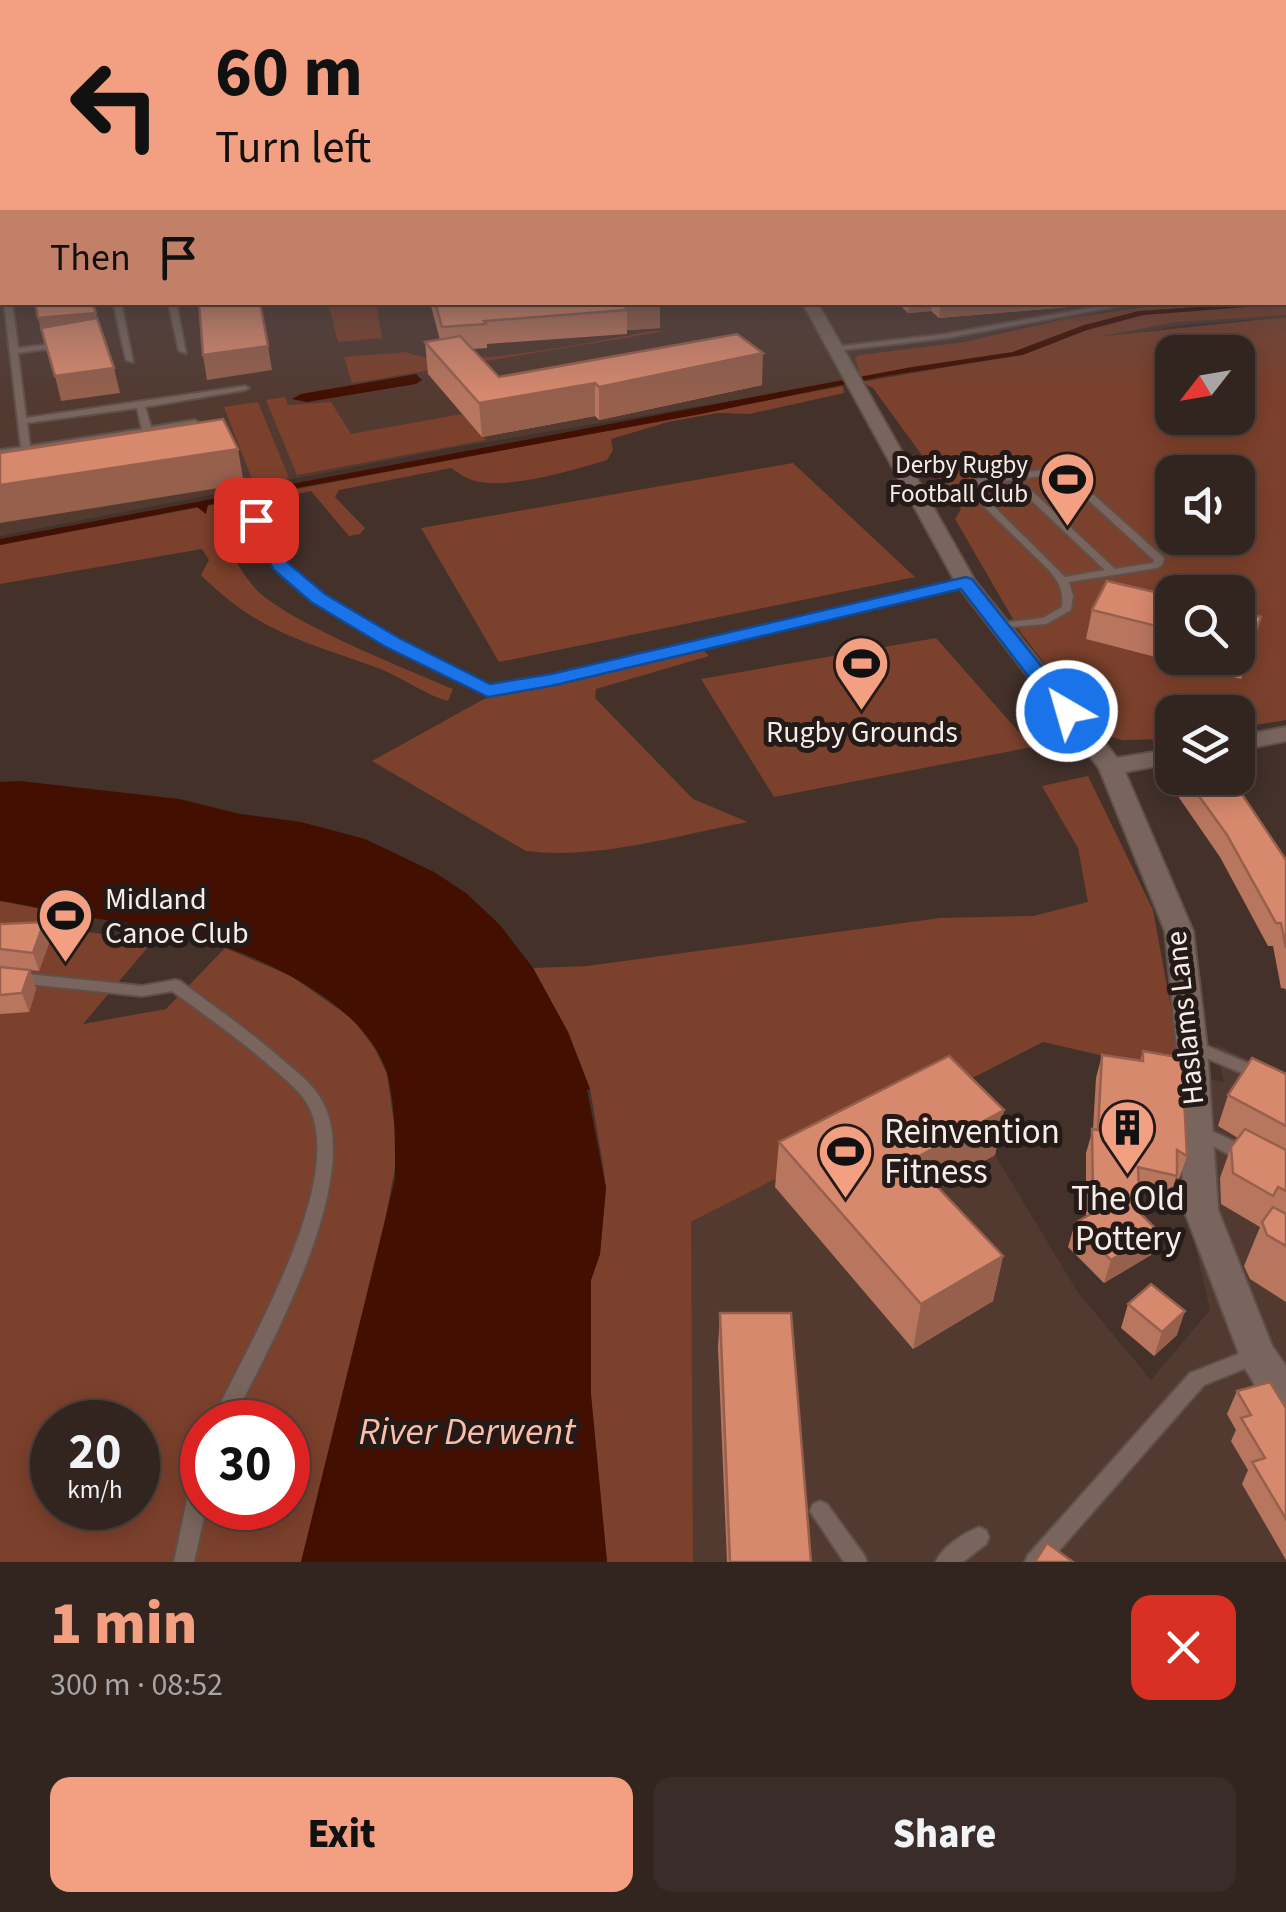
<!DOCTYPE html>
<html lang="en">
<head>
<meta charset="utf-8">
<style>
	body { margin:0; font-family:"Source Sans 3",sans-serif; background:#3a2d29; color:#f1f3f6; height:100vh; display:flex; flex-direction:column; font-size:38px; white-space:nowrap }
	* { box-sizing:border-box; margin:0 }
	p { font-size:32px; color:#a8a5a5 }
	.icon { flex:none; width:55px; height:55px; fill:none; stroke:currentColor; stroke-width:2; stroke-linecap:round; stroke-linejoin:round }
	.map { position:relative; height:1562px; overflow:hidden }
	.panel { display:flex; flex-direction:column; background:#322520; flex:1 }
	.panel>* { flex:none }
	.guide { position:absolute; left:0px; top:0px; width:1288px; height:305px; box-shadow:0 5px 25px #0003,0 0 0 2px #4d423e; background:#f3a082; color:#111; overflow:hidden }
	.needle { width:65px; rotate:239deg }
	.buttons { position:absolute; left:1155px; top:335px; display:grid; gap:20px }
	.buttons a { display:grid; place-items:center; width:100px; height:100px; border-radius:20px; background:#322520; box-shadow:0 5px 25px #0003,0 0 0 2px #4d423e; font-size:50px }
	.speed { position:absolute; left:30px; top:1400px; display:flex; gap:20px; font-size:50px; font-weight:700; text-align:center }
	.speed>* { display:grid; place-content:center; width:130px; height:130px; border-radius:50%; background:#322520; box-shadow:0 5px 25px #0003,0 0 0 2px #4d423e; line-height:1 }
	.speed small { font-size:25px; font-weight:400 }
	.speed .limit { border:15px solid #d22; background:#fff; color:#111 }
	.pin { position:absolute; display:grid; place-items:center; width:85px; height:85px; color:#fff; margin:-42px; border-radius:20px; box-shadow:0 5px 15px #0006 }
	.me { position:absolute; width:110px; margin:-55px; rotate:322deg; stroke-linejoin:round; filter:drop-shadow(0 0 8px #0008) }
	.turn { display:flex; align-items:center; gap:35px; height:210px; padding:0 50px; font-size:45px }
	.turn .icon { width:130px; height:130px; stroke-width:2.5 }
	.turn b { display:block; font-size:70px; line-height:85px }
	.then { display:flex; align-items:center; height:95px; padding:0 50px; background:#0003; gap:20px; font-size:38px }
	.round { display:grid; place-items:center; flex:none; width:105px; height:105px; border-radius:20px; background:#3a2d29 }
	.summary { display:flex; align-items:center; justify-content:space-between; height:170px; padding:0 50px }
	h1 { font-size:60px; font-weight:800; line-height:75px; color:#f3a082 }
	.cta { display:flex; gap:20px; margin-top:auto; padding:20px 50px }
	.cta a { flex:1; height:115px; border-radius:20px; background:#f3a082; color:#111; font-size:40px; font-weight:800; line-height:115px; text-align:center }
	.cta a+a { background:#3a2d29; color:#f1f3f6 }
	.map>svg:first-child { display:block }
</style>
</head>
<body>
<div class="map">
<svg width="1286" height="1562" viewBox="0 0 1286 1562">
	<rect width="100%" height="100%" fill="#43312a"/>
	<!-- built -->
	<path fill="#523a31" d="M0,180L2,302H1285L1286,180V317L1182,325L457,447L0,536Z
		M1215,1044L1286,1077V1562H693L690,1223L936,1096L995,1155L1077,1291L1151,1380L1210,1310L1187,1210L1183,1074L1224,1082Z"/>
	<!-- green -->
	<path fill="#7c412c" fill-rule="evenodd" d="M1180,302L1254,303L1139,311L1013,352L861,377L855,358L860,355L965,342L1069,318Z
		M397,303L377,307L382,338L338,342L328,303Z
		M1286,304V315L1176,322L1097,337L1286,317V720L1238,728V712H1172V739L1122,740L1099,733L1021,633L955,519L961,509L873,388L861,382L1023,354L1087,330L1143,315ZM1172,352H1238V418H1172ZM1172,472H1238V538H1172ZM1172,592H1238V658H1172Z
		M652,331H667L352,383L344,357L407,352C448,373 601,340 652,331Z
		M843,386L844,393L749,414L718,413L668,422L611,439L613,450L607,460C573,470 506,491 472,480C465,478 457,472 451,468L339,490L335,497L365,528L360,534L349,536L311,491L215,512C224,538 235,565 254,587C282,620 408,670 453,689L448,701C423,694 402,677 378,668C307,642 257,632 201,575L209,560L202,549L0,584V545Z
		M285,397L288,405L331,402L351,434L462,414L486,440L297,475L266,400Z
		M258,402L289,478L254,484L224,407Z
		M793,463L915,577L499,662L421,528Z
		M936,638L1032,747L774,797L701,679Z
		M701,648L709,656L596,689L595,698L693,799L748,822C678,835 598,860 526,851L372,761L484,699Z
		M1088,776L1153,910L1183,1074L1043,1042L691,1222L693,1562H607L591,1395V1280L600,1254L606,1188L603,1165L590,1089L568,1032L533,968L587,966L940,918L1033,916L1088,902L1078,848L1042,786Z
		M0,901L72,915L66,929L153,941L83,1024L166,1009L225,948L291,976L353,1019L375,1049L387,1074L398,1151L377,1265L301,1562H0ZM52,1422H138V1508H52ZM202,1422H288V1508H202Z"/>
	<!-- water -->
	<path fill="#420f00" d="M1286,301V304L1143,315L1087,330L1023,355L885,376L701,414L231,500L208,505L206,514L197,507L0,545V539L912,367L1013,352L1084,325L1139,311Z
		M416,374L422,380L416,384L307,402L292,399L301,394Z
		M20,781L179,799L240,814L301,822L365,839L434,872L466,893L500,925L533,968L568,1032L590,1089L587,1090L606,1188L600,1254L591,1280V1395L607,1562H301L395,1179C395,1145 396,1106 387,1073C364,998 243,947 172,931C140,923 107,921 75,915C49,911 26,904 0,901V782Z"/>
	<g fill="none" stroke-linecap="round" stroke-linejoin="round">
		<defs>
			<path id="lane" d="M0,264H2V268H0Z
				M4,302H12L18,348L61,343L65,345L61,347L18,353L26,418L245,386L249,388L245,390L145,407L151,427L195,420L199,423L198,425L0,456V450L21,447ZM137,408L142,429L30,446L27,423Z
				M113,302H121L133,362L126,360Z
				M168,302H176L186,353L179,351Z
				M1123,302H1141L946,338L834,351L830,349L834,347L946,334Z
				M1057,468L1068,472L1163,557L1164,559L1162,565L1157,568L1069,582L1073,596L1071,610L1046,624L997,628L996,626L1001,623L1043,618L1062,607C1064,591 1059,582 1049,570L965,488L976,479ZM1056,474L1062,476L1154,560L1153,563L1115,569L1019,479ZM1010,480L1105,570L1065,577L975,488L979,484Z
				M256,517L261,520L285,564L322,596L396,640L489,687L551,677L966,580L971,583L966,586L551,683L487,694L388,644L314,600L277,568L251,520Z
				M0,971L142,986L175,980L180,981C215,1007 251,1032 284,1061C297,1072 312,1084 321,1099C367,1176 267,1350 232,1422H212C244,1350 349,1181 308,1105C301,1092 287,1081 276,1071C243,1042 208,1017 172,991L142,996L0,981Z
				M1195,1041L1286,1079V1092L1190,1051L1187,1047L1190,1043Z
				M1199,1125L1250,1149L1252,1154L1250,1159L1244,1161L1238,1159L1193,1136L1191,1131L1193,1126Z
				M1254,1348L1261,1350L1263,1356L1261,1362L1204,1385L1049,1562H1025L1028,1555L1190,1373Z
				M202,1466V1508H206L194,1562H174L192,1476L195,1469Z
				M820,1501L827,1504L864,1555L867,1562H844L810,1511L813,1504Z
				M979,1527L986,1530L989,1537L986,1544L963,1562H936C942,1547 964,1533 979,1527Z"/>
			<path id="street" d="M802,302H817L975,581L1117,758L1172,749V763L1125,772L1193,931L1207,1047L1218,1210L1272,1346L1286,1366V1417L1272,1412L1244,1367L1184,1210L1177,1047L1165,931L1099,768L956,583Z
				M1286,727V741L1238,750V736Z"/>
			<path id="secondary" d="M0,255H2V265H0Z"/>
		</defs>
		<!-- lane casing -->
		<use href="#lane" stroke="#5f504a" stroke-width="4"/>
		<!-- street casing -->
		<use href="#street" stroke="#5f504a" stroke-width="4"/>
		<!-- secondary casing -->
		<use href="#secondary" stroke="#5f504a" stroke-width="4"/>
		<!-- lane -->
		<use href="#lane" fill="#79655d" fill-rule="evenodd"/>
		<!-- street -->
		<use href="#street" fill="#79655d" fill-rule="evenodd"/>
		<!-- secondary -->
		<use href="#secondary" fill="#9a7060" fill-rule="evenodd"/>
	</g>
	<!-- wall -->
	<path fill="#b9765f" d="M0,206H2V251L0,252Z
		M430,302H659L660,304V328L627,330V334L487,344V348L472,349L499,377L762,385L599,420L595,416L482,437L428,374L425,342L440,340Z
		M897,302H1080V306L939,318L931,311L908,313Z
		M1172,596V658H1238V612L1261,617L1241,679L1086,639L1092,610Z
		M1176,778H1231L1286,860V989L1281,988L1273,946H1268L1220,857L1173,789Z
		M0,924L50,940L39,971L30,970L36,989L29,1012L0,1014Z
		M1143,1051L1187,1156L1179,1179L1176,1178L1169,1200L1139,1192L1140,1213L1151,1255L1104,1283L1068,1247L1075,1223L1086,1216V1153L1093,1129L1096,1078L1102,1055L1140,1061Z
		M1286,1074V1302L1250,1279L1244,1266L1260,1227L1221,1204L1220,1178L1231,1147L1238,1138L1218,1126L1228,1095Z
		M1004,1110L995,1155L937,1187L1003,1256L993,1301L913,1349L775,1187L779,1142Z
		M1128,1304L1177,1335L1154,1356L1121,1328Z
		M720,1313L811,1562H727L718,1347Z
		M1237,1391L1286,1408V1560L1242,1484L1248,1470L1231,1441L1236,1430L1227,1414Z"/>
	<!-- shaded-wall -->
	<path fill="#96604d" d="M909,302H932L931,311L908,313Z
		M941,302H1080V306L939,318Z
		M660,304V328L627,330V310L625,307Z
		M96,313L101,337L41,328L44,341L38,318Z
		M268,346L272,370L207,380L203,355Z
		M763,353L762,385L599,420V387Z
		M114,368L120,393L61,401L55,376Z
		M595,383V416L482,437L479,403Z
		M238,449L244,484L0,523V485Z
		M1261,617L1252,647L1241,679L1249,649Z
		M44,922L50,940L39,971L33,953Z
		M30,970L36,989L29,1012L22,993Z
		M1004,1110L995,1155L904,1205L912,1160Z
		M1158,1231L1151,1255L1104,1283L1111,1260Z
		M1003,1256L993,1301L913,1349L921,1304Z
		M1185,1311L1177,1335L1154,1356L1162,1332Z"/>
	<!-- building -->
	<path fill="#d7896e" stroke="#96604d" stroke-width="2.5" d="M0,206H2V230H0Z
		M35,302H92L96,313L38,318Z
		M199,302H260L268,346L203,355Z
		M435,302H659L660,304L625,307L627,310L484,321L486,324L442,327Z
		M97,318L114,368L55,376L41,328Z
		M737,334L763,353L599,387L595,383L479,403L425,342L460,336L499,377Z
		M223,419L238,449L0,485V453Z
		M1107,581L1172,596V630L1092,610Z
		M1238,612L1261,617L1249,649L1238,646Z
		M1186,778H1231L1286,860V948L1281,923H1276L1227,835Z
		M44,922L33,953L0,949V924Z
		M0,967L30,970L22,993L0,995Z
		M1143,1051L1182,1058L1187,1156L1177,1150V1176L1138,1167L1140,1213L1158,1231L1111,1260L1075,1223L1105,1206L1093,1194L1092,1129L1098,1130L1102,1055L1143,1061Z
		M949,1056L1004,1110L912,1160L1003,1256L921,1304L779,1142Z
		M1252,1058L1286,1074V1126L1228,1095Z
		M1245,1129L1286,1150V1191L1278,1187L1273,1196L1233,1173L1231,1147Z
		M1273,1207L1286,1214V1246L1267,1235L1262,1222Z
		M1151,1284L1185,1311L1162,1332L1128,1304Z
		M720,1313H791L811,1562H730Z
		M1270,1382L1286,1408V1519L1252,1462L1265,1458L1241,1418L1251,1415L1237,1391Z
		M1047,1543L1073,1562H1035Z"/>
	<!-- sky -->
	<linearGradient id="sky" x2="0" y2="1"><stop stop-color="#251b17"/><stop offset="0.45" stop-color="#554e55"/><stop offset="1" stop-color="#554e55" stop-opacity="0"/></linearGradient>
	<rect width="1286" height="398" fill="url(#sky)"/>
	<!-- route -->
	<path fill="#1a73e8" stroke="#114b97" stroke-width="2.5" d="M256,514L265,520L288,563L325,594L399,638L490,684L551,674L966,577L972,579L1077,711L1067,717L1059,716L961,589L551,686L488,697L384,646L311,602L274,570L247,520Z"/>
	<!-- icons -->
	<defs>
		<symbol id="stadium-pin" viewBox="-11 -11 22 30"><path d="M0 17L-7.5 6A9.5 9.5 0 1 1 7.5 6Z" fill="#f3a082" stroke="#241b18"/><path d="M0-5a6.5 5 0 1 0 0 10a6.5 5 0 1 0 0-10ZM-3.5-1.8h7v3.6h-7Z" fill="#111"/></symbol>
		<symbol id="building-pin" viewBox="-11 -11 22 30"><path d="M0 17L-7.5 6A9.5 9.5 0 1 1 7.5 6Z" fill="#f3a082" stroke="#241b18"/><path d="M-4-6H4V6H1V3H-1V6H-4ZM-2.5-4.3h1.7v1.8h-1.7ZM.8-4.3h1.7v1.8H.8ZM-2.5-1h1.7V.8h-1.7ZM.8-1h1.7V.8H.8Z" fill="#111"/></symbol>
	</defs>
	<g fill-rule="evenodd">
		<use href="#stadium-pin" x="1036" y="448" width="63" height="86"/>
		<use href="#stadium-pin" x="830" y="632" width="63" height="86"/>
		<use href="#stadium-pin" x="34" y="884" width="63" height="86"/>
		<use href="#building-pin" x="1096" y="1096" width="63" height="86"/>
		<use href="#stadium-pin" x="814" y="1120" width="63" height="86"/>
	</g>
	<g text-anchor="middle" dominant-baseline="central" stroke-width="10" stroke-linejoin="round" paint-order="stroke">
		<!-- far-poi labels -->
		<g font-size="25" fill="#f8ece7" stroke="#241b18" text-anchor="end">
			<text x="1028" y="465">Derby Rugby<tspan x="1028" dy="29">Football Club</tspan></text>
		</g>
		<!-- poi labels -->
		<g font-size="30" fill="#f8ece7" stroke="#241b18">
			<text x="862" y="732">Rugby Grounds</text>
			<text x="105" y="899" text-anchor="start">Midland<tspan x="105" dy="34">Canoe Club</tspan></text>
		</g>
		<!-- street labels -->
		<g font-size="30" fill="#f8ece7" stroke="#241b18">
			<text transform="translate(1185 1018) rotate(-96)">Haslams Lane</text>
		</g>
		<!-- near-poi labels -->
		<g font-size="35" fill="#f8ece7" stroke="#241b18" text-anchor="start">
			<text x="884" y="1132">Reinvention<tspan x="884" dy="40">Fitness</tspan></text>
			<text x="1128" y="1199" text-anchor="middle">The Old<tspan x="1128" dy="40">Pottery</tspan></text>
		</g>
		<!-- near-water labels -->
		<g font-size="38" font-style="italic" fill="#fdbda7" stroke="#241b18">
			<text x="467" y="1432">River Derwent</text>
		</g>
	</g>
</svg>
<div class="buttons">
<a><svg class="needle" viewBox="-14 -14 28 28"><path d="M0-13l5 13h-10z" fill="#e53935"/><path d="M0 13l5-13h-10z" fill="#a8a5a5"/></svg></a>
<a><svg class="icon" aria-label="sound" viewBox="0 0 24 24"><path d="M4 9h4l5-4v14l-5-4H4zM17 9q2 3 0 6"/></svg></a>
<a><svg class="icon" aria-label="search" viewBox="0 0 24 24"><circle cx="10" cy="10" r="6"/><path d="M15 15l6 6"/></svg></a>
<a><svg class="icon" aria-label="layers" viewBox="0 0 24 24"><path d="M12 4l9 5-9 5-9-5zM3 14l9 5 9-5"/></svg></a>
</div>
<div class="speed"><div>20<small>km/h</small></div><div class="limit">30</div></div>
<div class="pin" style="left:256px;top:520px;background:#d93025"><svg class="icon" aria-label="arrive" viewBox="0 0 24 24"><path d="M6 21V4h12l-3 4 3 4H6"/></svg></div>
<svg class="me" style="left:1067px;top:711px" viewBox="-20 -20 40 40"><circle r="17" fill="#1a73e8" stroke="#fff" stroke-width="3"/><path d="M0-11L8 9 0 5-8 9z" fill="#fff"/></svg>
<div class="guide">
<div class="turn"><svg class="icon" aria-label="left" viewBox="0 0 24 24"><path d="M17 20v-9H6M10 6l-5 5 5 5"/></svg><div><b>60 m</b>Turn left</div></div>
<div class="then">Then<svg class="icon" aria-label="arrive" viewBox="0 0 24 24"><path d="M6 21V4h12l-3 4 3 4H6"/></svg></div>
</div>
</div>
<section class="panel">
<div class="summary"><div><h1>1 min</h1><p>300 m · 08:52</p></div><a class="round" style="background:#d93025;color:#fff"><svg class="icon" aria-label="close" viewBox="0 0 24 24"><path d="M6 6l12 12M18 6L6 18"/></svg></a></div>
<div class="cta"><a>Exit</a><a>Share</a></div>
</section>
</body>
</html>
